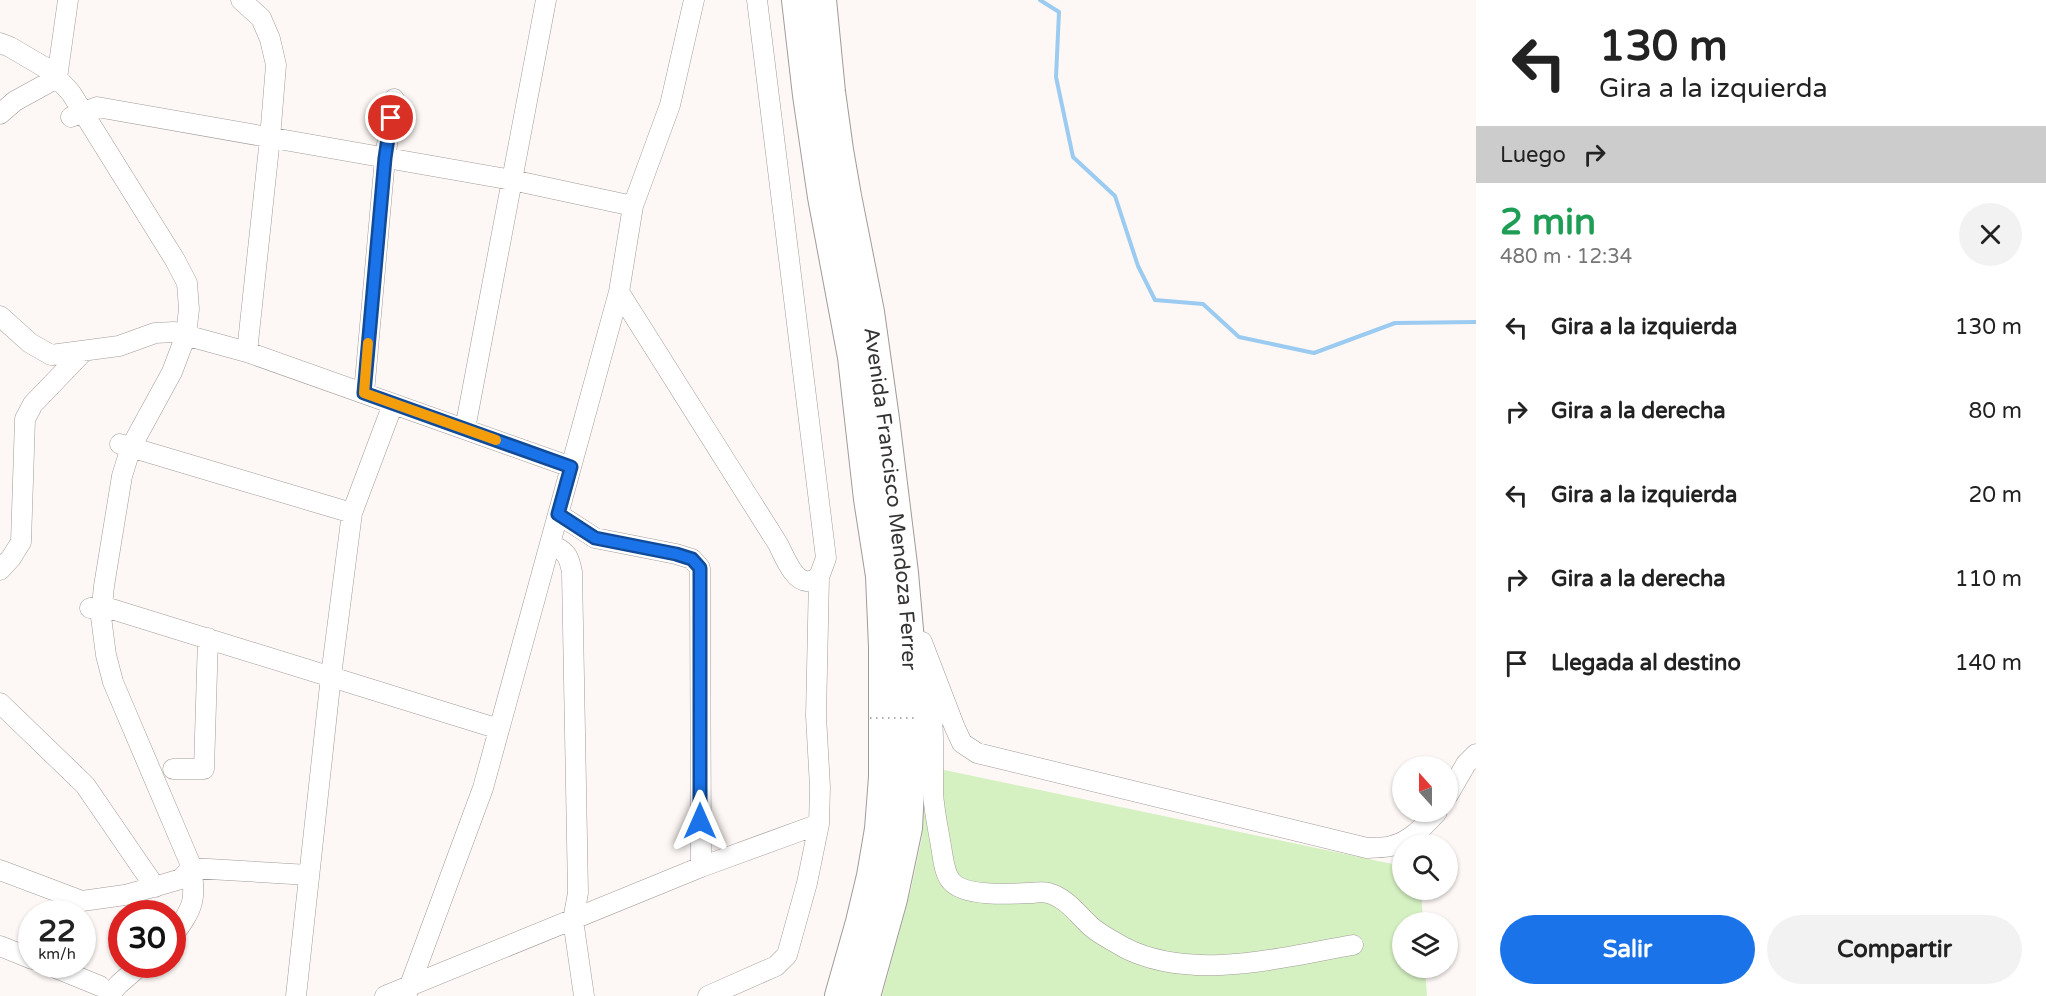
<!DOCTYPE html>
<html lang="es">
<head>
<meta charset="utf-8">
<style>
	body { margin:0; font-family:"Varela Round",sans-serif; background:#f2f2f2; color:#222; height:100vh; display:flex; flex-direction:column; font-size:22px; white-space:nowrap }
	* { box-sizing:border-box; margin:0 }
	p { font-size:20px; color:#767676 }
	.icon { flex:none; width:33px; height:33px; fill:none; stroke:currentColor; stroke-width:2; stroke-linecap:round; stroke-linejoin:round }
	.map { position:relative; flex:1; overflow:hidden }
	.panel { display:flex; flex-direction:column; background:#fff; width:570px }
	.panel>* { flex:none }
	.guide { background:#fff; color:#222; overflow:hidden }
	.needle { width:39px; rotate:339deg }
	.controls { position:absolute; left:1392px; top:756px; display:grid; gap:12px }
	.controls a { display:grid; place-items:center; width:66px; height:66px; border-radius:50%; background:#fff; box-shadow:0 2px 4px #0004; font-size:30px }
	.speed { position:absolute; left:18px; top:900px; display:flex; gap:12px; font-size:30px; font-weight:700; text-align:center }
	.speed>* { display:grid; place-content:center; width:78px; height:78px; border-radius:50%; background:#fff; box-shadow:0 2px 4px #0004; line-height:1 }
	.speed small { font-size:15px; font-weight:400 }
	.speed .limit { border:9px solid #d22; background:#fff; color:#111 }
	.pin { position:absolute; display:grid; place-items:center; width:51px; height:51px; color:#fff; margin:-26px; border:3px solid #fff; border-radius:50%; box-shadow:0 2px 6px #0007 }
	.me { position:absolute; width:66px; margin:-33px; rotate:0deg; stroke-linejoin:round; filter:drop-shadow(0 0 4px #0008) }
	.turn { display:flex; align-items:center; gap:21px; height:126px; padding:0 24px; font-size:27px }
	.turn .icon { width:78px; height:78px; stroke-width:2.5 }
	.turn b { display:block; font-size:42px; line-height:51px }
	.then { display:flex; align-items:center; height:57px; padding:0 24px; background:#0003; gap:12px; font-size:22px }
	.round { display:grid; place-items:center; flex:none; width:63px; height:63px; border-radius:32px; background:#f2f2f2 }
	.overview { display:flex; align-items:center; justify-content:space-between; height:102px; padding:0 24px }
	h1 { font-size:36px; font-weight:700; line-height:45px; color:#1e9e55 }
	.cta { display:flex; gap:12px; margin-top:auto; padding:12px 24px }
	.cta a { flex:1; height:69px; border-radius:36px; background:#1a73e8; color:#fff; font-size:24px; font-weight:700; line-height:69px; text-align:center }
	.cta a+a { background:#f2f2f2; color:#222 }
	ul { padding:0; list-style:none }
	li { display:flex; align-items:center; gap:18px; height:84px; padding:0 24px }
	li div { flex:1 }
	li b { display:block; font-size:22px }
	li em { font-style:normal }
	main { display:flex; flex:1; min-height:0 }
	.map>svg:first-child { display:block }
</style>
</head>
<body>
<main>
<div class="map">
<svg width="1476" height="996" viewBox="0 0 1476 996">
	<rect width="100%" height="100%" fill="#fdf8f5"/>
	<!-- green -->
	<path fill="#d5f1c2" d="M925,768H935L1402,866V890H1421L1423,922H1402V968H1425L1427,996H882L911,889L922,837Z"/>
	<g fill="none" stroke-linecap="round" stroke-linejoin="round">
		<!-- stream -->
		<path stroke="#9bcbf0" stroke-width="4" d="M1040,0L1059,12L1056,77L1073,157L1115,196L1138,266L1155,300L1203,304L1239,337L1314,353L1395,323L1476,322"/>
		<defs>
			<path id="minor" d="M241,0L261,18L270,39L276,65L270,138L247,352
				M0,43L10,47L51,71L71,93L175,260L187,283L189,309L186,335L172,372L131,447L122,476L104,586L101,617L106,655L113,682L190,863C197,900 194,907 172,937
				M0,114L15,101L57,78L68,0
				M71,117L97,107L512,180L633,206
				M619,292L778,544C784,555 794,584 810,581C813,581 816,578 819,577L826,558L757,0
				M0,316L30,343L51,355L119,346L155,333L174,332L247,352L571,467
				M364,393L385,158L394,99
				M465,429L546,0
				M120,444L352,513
				M550,545C566,550 569,556 572,572L578,893L573,920L584,996
				M0,570L11,558L21,542L25,419L33,404L84,351
				M90,608L102,606L499,729
				M909,641L922,642L955,728L962,743L977,753L1367,848C1375,847 1384,848 1391,846C1410,842 1425,825 1437,812
				M910,658C912,660 915,661 917,663C937,684 933,764 933,792C934,811 938,828 941,846C943,857 944,873 951,881C964,897 1011,894 1030,893C1036,893 1042,891 1048,893C1068,898 1079,917 1094,929C1103,936 1115,942 1125,948C1193,982 1282,957 1353,945
				M0,703L85,785L155,887
				M173,769H204L208,638
				M1448,795L1466,764L1476,754
				M701,867L819,824
				M0,870L82,901L125,895L164,884L181,879L191,868L309,875
				M0,946L32,959
				M46,964L100,986
				M108,996L119,984L142,964
				M296,996L331,676L352,513L393,404
				M385,996L701,867L700,568L692,559L676,554L595,538L558,514
				M406,996L483,788L619,292L633,206L670,105L694,0
				M708,996L776,966L787,955L807,883L819,824L820,787L816,716L819,577"/>
			<g id="highway">
				<path d="M797,0L808,95L823,197L853,357L869,499L881,576L884,647V777L880,829L872,876L861,922L840,996"/>
				<path id="s1" d="M821,0L830,92L838,150L846,196L869,312L884,419L903,573L909,641L910,768L907,828L892,899L865,996"/>
			</g>
		</defs>
		<!-- minor casing -->
		<use href="#minor" stroke="#a19b99" stroke-width="21"/>
		<!-- highway casing -->
		<use href="#highway" stroke="#a19b99" stroke-width="32"/>
		<!-- minor -->
		<use href="#minor" stroke="#fff" stroke-width="20"/>
		<!-- highway -->
		<use href="#highway" stroke="#fff" stroke-width="30"/>
		<!-- path-bridge -->
		<path stroke="#b2aeac" stroke-width="2" stroke-dasharray="1.5 4.5" stroke-linecap="butt" d="M870,718H915"/>
	</g>
	<g fill="none" stroke-linecap="round" stroke-linejoin="round">
		<defs>
			<path id="route" d="M391,118L385,158L364,393L571,467L558,514L595,538L676,554L692,559L700,568V821"/>
		</defs>
		<!-- route casing -->
		<use href="#route" stroke="#114b97" stroke-width="15"/>
		<!-- route -->
		<use href="#route" stroke="#1a73e8" stroke-width="10"/>
		<!-- slow -->
		<path stroke="#f59e0b" stroke-width="10" d="M368,343L364,393L496,440"/>
	</g>
	<g text-anchor="middle" dominant-baseline="central" stroke-width="6" stroke-linejoin="round" paint-order="stroke">
		<!-- street labels -->
		<g font-size="21" fill="#363433" stroke="#fff">
			<text stroke="none"><textPath href="#s1" startOffset="504">Avenida Francisco Mendoza Ferrer</textPath></text>
		</g>
	</g>
</svg>
<div class="controls">
<a><svg class="needle" viewBox="-14 -14 28 28"><path d="M0-13l5 13h-10z" fill="#e53935"/><path d="M0 13l5-13h-10z" fill="#767676"/></svg></a>
<a><svg class="icon" aria-label="search" viewBox="0 0 24 24"><circle cx="10" cy="10" r="6"/><path d="M15 15l6 6"/></svg></a>
<a><svg class="icon" aria-label="layers" viewBox="0 0 24 24"><path d="M12 4l9 5-9 5-9-5zM3 14l9 5 9-5"/></svg></a>
</div>
<div class="speed"><div>22<small>km/h</small></div><div class="limit">30</div></div>
<div class="pin" style="left:391px;top:118px;background:#d93025"><svg class="icon" aria-label="arrive" viewBox="0 0 24 24"><path d="M6 21V4h12l-3 4 3 4H6"/></svg></div>
<svg class="me" style="left:700px;top:821px" viewBox="-20 -20 40 40"><path d="M0-17L14 15 0 8-14 15z" fill="#1a73e8" stroke="#fff" stroke-width="4"/></svg>
</div>
<section class="panel">
<div class="guide">
<div class="turn"><svg class="icon" aria-label="left" viewBox="0 0 24 24"><path d="M17 20v-9H6M10 6l-5 5 5 5"/></svg><div><b>130 m</b>Gira a la izquierda</div></div>
<div class="then">Luego<svg class="icon" aria-label="right" viewBox="0 0 24 24"><path d="M7 20v-9h11M14 6l5 5-5 5"/></svg></div>
</div>
<div class="overview"><div><h1>2 min</h1><p>480 m · 12:34</p></div><a class="round"><svg class="icon" aria-label="close" viewBox="0 0 24 24"><path d="M6 6l12 12M18 6L6 18"/></svg></a></div>
<ul>
<li><svg class="icon" aria-label="left" viewBox="0 0 24 24"><path d="M17 20v-9H6M10 6l-5 5 5 5"/></svg><div><b>Gira a la izquierda</b></div><em>130 m</em></li>
<li><svg class="icon" aria-label="right" viewBox="0 0 24 24"><path d="M7 20v-9h11M14 6l5 5-5 5"/></svg><div><b>Gira a la derecha</b></div><em>80 m</em></li>
<li><svg class="icon" aria-label="left" viewBox="0 0 24 24"><path d="M17 20v-9H6M10 6l-5 5 5 5"/></svg><div><b>Gira a la izquierda</b></div><em>20 m</em></li>
<li><svg class="icon" aria-label="right" viewBox="0 0 24 24"><path d="M7 20v-9h11M14 6l5 5-5 5"/></svg><div><b>Gira a la derecha</b></div><em>110 m</em></li>
<li><svg class="icon" aria-label="arrive" viewBox="0 0 24 24"><path d="M6 21V4h12l-3 4 3 4H6"/></svg><div><b>Llegada al destino</b></div><em>140 m</em></li>
</ul>
<div class="cta"><a>Salir</a><a>Compartir</a></div>
</section>
</main>
</body>
</html>
